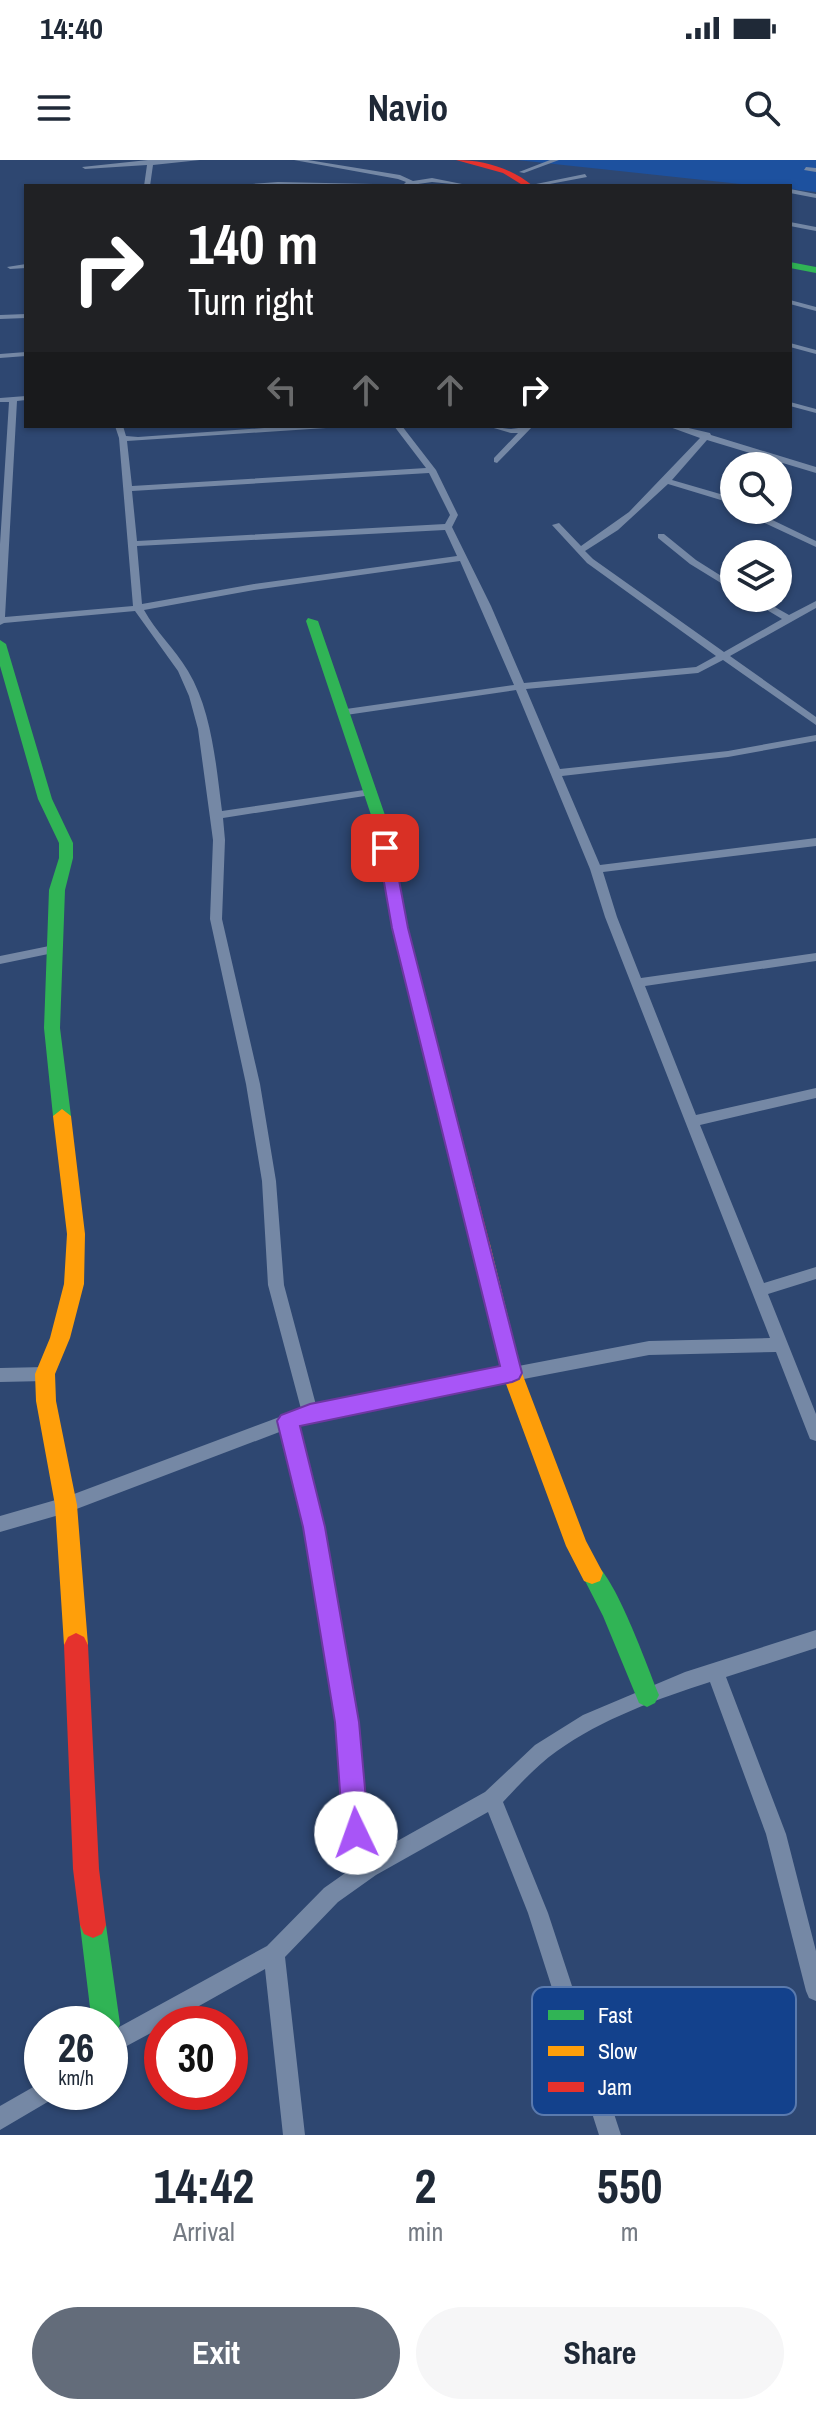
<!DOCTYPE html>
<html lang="en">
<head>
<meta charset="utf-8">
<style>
	body { margin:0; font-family:"Archivo Narrow",sans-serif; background:#f6f6f7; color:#1f2937; height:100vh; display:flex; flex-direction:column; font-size:30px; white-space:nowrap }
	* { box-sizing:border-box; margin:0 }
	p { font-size:26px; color:#747a83 }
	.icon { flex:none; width:44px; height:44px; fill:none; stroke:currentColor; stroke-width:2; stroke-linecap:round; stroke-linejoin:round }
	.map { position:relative; height:1975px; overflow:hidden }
	.side { display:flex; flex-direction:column; background:#fff; flex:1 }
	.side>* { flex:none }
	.guide { position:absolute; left:24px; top:24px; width:768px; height:244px; border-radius:0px; box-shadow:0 2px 6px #0004; background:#202124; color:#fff; overflow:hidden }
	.fabs { position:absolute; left:720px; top:292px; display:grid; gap:16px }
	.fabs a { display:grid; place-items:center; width:72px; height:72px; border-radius:50%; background:#fff; box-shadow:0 2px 6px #0004; font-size:40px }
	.speed { position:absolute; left:24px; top:1846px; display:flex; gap:16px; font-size:40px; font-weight:700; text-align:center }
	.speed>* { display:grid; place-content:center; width:104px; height:104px; border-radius:50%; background:#fff; box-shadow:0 2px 6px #0004; line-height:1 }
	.speed small { font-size:20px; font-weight:400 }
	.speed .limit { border:12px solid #d22; background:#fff; color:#111 }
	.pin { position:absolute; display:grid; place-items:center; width:68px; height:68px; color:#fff; margin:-34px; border-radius:16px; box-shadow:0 4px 12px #0006 }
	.me { position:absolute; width:88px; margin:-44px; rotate:357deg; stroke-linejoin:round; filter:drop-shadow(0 0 6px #0008) }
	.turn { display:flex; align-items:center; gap:28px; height:168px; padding:0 32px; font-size:36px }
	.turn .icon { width:104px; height:104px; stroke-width:2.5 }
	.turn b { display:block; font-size:56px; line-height:68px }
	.lanes { display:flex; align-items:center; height:76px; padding:0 32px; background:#0003; justify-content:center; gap:40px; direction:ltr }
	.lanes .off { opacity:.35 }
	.eta { display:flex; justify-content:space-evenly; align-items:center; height:136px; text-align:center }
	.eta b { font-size:48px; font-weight:800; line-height:56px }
	.action { display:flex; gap:16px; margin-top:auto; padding:16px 32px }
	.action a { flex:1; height:92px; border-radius:48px; background:#636c7a; color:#fff; font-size:32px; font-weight:800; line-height:92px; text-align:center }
	.action a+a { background:#f6f6f7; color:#1f2937 }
	.status { display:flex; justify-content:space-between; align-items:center; height:56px; padding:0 40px; background:#fff; direction:ltr }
	.status svg { height:22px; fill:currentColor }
	header { display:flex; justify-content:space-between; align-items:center; height:104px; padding:0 32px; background:#fff; font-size:36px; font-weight:800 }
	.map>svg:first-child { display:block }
</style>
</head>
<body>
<div class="status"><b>14:40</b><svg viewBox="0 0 49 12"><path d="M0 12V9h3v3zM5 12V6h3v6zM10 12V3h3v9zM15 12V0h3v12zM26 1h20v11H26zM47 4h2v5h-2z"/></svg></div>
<header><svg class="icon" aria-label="menu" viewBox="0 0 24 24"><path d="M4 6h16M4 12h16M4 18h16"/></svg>Navio<svg class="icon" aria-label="search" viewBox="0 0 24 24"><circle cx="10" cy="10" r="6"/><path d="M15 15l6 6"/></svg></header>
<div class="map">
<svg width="816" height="1975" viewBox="0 0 816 1975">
	<rect width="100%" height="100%" fill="#2e4771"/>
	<!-- green -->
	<path fill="#1d519f" d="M517,0H816V32L790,29V26H759Z"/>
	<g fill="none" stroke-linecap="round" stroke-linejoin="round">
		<!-- street -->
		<path fill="#7588a5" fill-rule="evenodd" d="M148,0H200L153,5L150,26H144L147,5L85,9L82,7Z
			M294,0H308L400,15L413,21L432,18L472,26L432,22L418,24L420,26L404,24L406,22L398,19Z
			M550,0H559L524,13L519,12Z
			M806,7L816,8V12L804,10Z
			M585,14L587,17L539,26L536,24Z
			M278,22L373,24L376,26H225Z
			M762,24L766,25L767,26H759Z
			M790,29L816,34V38L790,33Z
			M790,62L816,67V71L790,66Z
			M26,104V108L10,109L7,107Z
			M790,140L816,147V151L790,144Z
			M26,154V158L0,159V155Z
			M790,183L816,190V194L790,187Z
			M26,192V196L0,198V194Z
			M26,236V240L17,241L5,457L133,446L119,278L115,266H123L126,276L138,277L291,266H330L326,268L127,281L132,326L426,308L394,266H402L436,310L458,355L452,367L491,446L524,523L696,507L716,496L587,403L552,365L559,363L581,386L629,352L700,278L667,266H680L710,273L711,275L816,307V313L707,280L672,320L734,338V344L668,324L618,370L585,391L593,399L724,492L782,459L747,438H759L789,455L816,441V448L730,496L816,557V565L723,500L698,513L526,529L560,609L728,591L816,575V581L728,597L562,616L600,705L816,678V686L603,712L617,757L641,818L816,793V801L645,826L696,955L816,928V938L700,965L764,1123L816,1107V1119L768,1134L816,1254V1281L810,1279L808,1274L776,1192L649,1195L310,1260L297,1265C323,1371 345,1478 360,1585C365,1622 361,1659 374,1694L485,1632L535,1585L583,1555L685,1512L816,1470V1488L726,1517L786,1674L816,1791V1841L809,1838L806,1831L766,1674L710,1522C657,1539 602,1559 557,1591C537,1605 520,1624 503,1642L548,1753L621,1975H599L528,1753L488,1652L376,1715L338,1742L285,1797L305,1975H283L265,1809L167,1864H162V1867L110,1895V1872L267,1786L324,1728L358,1704L346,1673L342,1588L305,1367L282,1271L66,1353L0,1372V1356L66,1337L301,1249L268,1125L262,1021L246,924L210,759L213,680L198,569L189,536L178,511L135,451L4,463L0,465V384L9,242H0V238ZM429,313L450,355L445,364L137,381L132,331ZM445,370L457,396L254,424L142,444L137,386ZM460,401L514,525L346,549L341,552L346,555L516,530L590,709L605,757L770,1178L649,1181L316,1245L284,1125L276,1021L260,924L222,759L225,680L223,658L371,635L377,632L371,629L222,651C216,605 212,551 188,511C175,489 156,472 144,450L254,430Z
			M790,242L816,249V253L790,246Z
			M487,266L511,269L533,266L497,303L494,302V298L518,273H511Z
			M748,350H757L760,354L816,381V387L754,358Z
			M658,374H664L696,400L734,424V431L690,404L658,378Z
			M54,785L58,786L60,789L58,792L0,804V796Z
			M45,1207L51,1209L53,1214L51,1219L45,1221L0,1222V1208Z
			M42,1922V1932H54L51,1940L0,1970V1946Z"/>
		<!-- fast -->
		<path fill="#30b455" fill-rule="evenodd" d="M790,102L816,107V113L790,108Z
			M308,458L318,461L387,661L408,768L425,835L423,839L417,841L409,835L392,768L373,661L306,461Z
			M0,480L6,484L52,639L73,683V698L65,730L60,868L71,956L62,963L53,956L44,868L49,730L59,698V683L38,639L0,506Z
			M592,1402C614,1411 648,1509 659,1535L655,1543L647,1547L639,1543L603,1456L581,1413L584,1405Z
			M93,1752L102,1756L106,1765L120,1864L116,1874L110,1876V1864H92L80,1765L84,1756Z"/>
		<!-- slow -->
		<path fill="#ff9f0a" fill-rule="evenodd" d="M62,949L71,956L85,1074L84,1124L70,1178L55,1214L56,1241L77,1345L88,1485L84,1493L76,1497L68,1493L64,1485L55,1345L36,1241L35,1214L50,1178L64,1124L67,1074L53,956Z
			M480,1076L487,1078L490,1084L522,1213L586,1381L603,1413L600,1421L592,1424L584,1421L566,1386L502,1213L470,1084L473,1078Z"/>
		<!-- jam -->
		<path fill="#e5322d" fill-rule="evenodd" d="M456,0C484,0 511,8 533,26H524L503,13Z
			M417,829L425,835L490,1084L487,1090L480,1092L473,1090L470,1084L409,835Z
			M76,1473L84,1477L88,1485L99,1709L106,1765L102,1774L93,1778L84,1774L80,1765L73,1709L64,1485L68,1477Z"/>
	</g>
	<!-- route -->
	<path fill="#a855f7" stroke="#6d37a1" stroke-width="2" d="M385,683L393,688L408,768L522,1213L519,1219L512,1222L300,1266L325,1367L359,1562L369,1673L365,1682L356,1686L347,1682L343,1673L335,1562L303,1367L277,1261L281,1255L310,1244L500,1206L392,768L378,688Z"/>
	<!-- legend -->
	<rect x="532" y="1827" width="264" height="128" rx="12" fill="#13418c" stroke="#5a7aae" stroke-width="2"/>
	<rect x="548" y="1850" width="36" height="10" fill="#30b455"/>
	<rect x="548" y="1886" width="36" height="10" fill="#ff9f0a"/>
	<rect x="548" y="1922" width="36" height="10" fill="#e5322d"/>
	<g font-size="22" fill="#fff">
		<text x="598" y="1863">Fast</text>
		<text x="598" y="1899">Slow</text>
		<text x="598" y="1935">Jam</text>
	</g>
</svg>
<div class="fabs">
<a><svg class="icon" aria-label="search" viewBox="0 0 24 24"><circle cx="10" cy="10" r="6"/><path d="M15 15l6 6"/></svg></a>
<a><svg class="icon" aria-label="layers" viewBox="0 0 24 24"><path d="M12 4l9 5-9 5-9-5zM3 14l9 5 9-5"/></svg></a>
</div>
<div class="speed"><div>26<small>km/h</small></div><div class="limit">30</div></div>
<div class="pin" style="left:385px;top:688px;background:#d93025"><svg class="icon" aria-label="arrive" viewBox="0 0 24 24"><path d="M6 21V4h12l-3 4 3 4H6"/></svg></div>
<svg class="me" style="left:356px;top:1673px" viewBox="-20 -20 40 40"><circle r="19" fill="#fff"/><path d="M0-13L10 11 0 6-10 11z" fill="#a855f7"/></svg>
<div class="guide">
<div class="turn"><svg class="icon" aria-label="right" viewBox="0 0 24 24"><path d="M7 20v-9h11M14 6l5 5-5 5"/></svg><div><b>140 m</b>Turn right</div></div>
<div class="lanes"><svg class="icon off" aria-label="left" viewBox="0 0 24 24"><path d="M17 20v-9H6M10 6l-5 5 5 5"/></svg><svg class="icon off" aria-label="ahead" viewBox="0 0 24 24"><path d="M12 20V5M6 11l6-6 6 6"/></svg><svg class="icon off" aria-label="ahead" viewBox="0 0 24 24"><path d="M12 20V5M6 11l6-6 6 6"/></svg><svg class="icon" aria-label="right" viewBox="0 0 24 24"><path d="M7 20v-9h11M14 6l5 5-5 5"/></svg></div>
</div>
</div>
<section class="side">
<div class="eta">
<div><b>14:42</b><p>Arrival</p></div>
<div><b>2</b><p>min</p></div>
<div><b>550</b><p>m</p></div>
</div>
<div class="action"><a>Exit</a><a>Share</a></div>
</section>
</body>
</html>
